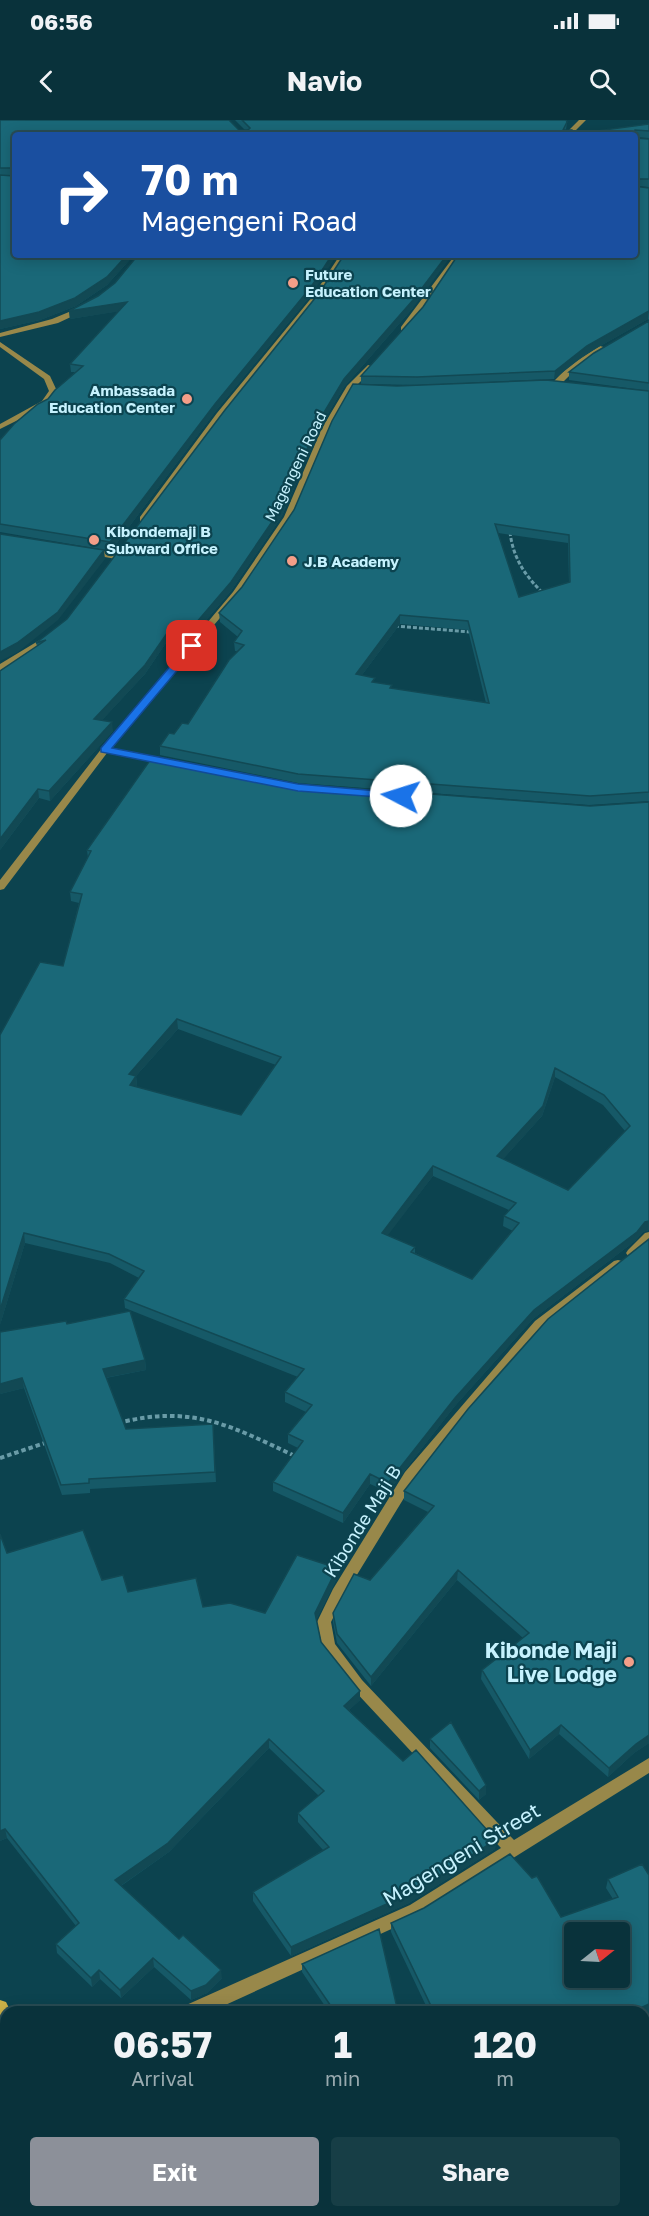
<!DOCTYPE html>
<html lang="en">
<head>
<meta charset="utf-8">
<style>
	body { margin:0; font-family:"Golos Text",sans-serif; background:#173e46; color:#f1f3f6; height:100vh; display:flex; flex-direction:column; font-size:22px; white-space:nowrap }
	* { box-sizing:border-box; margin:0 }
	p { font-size:20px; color:#99aaaf }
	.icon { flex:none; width:33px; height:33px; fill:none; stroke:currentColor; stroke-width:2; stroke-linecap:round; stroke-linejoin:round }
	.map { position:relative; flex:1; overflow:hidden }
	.details { position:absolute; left:0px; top:1886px; width:650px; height:212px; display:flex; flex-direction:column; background:#09323b; border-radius:18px 18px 0 0; box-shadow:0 3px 15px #0003,0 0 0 2px #294d55 }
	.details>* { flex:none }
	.top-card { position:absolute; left:12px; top:12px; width:626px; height:126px; border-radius:6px; box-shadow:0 3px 15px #0003,0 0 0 2px #294d55; background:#1a4fa0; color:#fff; overflow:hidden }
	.needle { width:39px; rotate:72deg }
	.tools { position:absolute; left:564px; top:1802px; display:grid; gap:12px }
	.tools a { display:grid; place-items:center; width:66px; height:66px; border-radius:6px; background:#09323b; box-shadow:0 3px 15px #0003,0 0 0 2px #294d55; font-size:30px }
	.pin { position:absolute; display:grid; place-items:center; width:51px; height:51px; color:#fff; margin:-26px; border-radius:12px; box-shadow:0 3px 9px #0006 }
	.me { position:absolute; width:66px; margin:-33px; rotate:275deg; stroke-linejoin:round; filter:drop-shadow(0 0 4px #0008) }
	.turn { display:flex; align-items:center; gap:21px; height:126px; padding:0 30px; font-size:27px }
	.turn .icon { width:78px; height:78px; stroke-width:2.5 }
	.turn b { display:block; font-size:42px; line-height:51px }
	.eta { display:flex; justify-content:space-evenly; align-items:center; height:102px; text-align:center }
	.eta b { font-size:36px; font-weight:700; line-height:42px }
	.button { display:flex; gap:12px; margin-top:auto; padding:12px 30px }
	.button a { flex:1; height:69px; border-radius:6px; background:#8c9099; color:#fff; font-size:24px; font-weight:700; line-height:69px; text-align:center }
	.button a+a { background:#173e46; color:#f1f3f6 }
	.status { display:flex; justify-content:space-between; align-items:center; height:42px; padding:0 30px; background:#09323b; direction:ltr }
	.status svg { height:16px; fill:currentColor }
	header { display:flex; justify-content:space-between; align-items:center; height:78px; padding:0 30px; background:#09323b; font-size:27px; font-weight:700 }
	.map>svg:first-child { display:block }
</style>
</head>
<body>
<div class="status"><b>06:56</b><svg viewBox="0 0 49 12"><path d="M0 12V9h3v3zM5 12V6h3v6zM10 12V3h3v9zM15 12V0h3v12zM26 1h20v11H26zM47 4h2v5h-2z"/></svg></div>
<header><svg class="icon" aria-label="back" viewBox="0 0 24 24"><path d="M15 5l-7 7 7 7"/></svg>Navio<svg class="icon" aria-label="search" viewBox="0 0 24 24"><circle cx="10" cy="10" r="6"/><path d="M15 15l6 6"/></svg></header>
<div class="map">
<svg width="649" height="2096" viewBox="0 0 649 2096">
	<rect width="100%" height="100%" fill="#0c434f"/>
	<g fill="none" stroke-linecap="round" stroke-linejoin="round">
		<!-- path-far1 -->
		<path stroke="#699ba7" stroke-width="3" stroke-dasharray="4 2" stroke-linecap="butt" d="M510,412C513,438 525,456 544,474
			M395,506L471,512"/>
		<!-- path -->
		<path stroke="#699ba7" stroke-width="4" stroke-dasharray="4.5 3" stroke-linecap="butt" d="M118,1303C193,1284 231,1306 297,1337
			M0,1338L48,1322"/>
		<!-- street -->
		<path fill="#98884a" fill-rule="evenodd" d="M579,0H586L571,15H564Z
			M340,135H346L318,178L223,297L146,401H140V397L217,293L313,176Z
			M455,135H461L407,211H401V207Z
			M81,187L88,189L58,203L0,217V213L52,199Z
			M0,222L50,256L57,271L48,285L0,309V304L42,281L49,271L44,259L0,227Z
			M600,226L607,228L575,250L560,265H554V261L569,246Z
			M368,245L375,247L353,269L330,308L292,397L240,474L111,628L168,640V644L107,633L4,769L0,770V760L102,628L233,472L284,397L322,308L347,266Z
			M91,429L116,433L120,436L116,439L88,434V430Z
			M48,515L51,516V520L25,538L0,551V544Z
			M649,1112V1123L636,1136H628L626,1133L628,1130L645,1113Z
			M618,1140L622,1141L624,1144L622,1147L545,1207L415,1360L344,1476L331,1502L335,1524L362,1560L514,1720L649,1638V1653L422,1795L210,1892H182L184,1886L410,1785L501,1728L352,1568L323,1530L317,1502L333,1469L405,1352L535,1201L614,1141Z"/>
		<!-- secondary -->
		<path fill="#ccb148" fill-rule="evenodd" d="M0,1880L6,1882L11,1892H6V1908L0,1906Z
			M83,2091H101L103,2096H85Z"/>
	</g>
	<!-- wall -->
	<path fill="#165967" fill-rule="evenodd" d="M0,0H229L239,10H245L235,0H566L567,2L566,10H572L574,14L649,4V18L634,17V15H15V135H134L107,165L76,186L40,200L0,209V55L14,56L15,55H0Z
		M634,18L649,19V67L634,66Z
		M649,68V200L648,199L586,234L554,259L417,265L361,264V256L423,187Z
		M320,172L413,188L344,267L320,307L282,396L231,471L190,519L172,514L145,554L102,600L113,611L50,681L39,678L0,730L37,526L36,523L67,499Z
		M311,175L215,292L111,431L0,412V320L48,279L75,252H71L70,244L119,191L70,199L69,191Z
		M649,201V271L569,260V252Z
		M649,271V681L589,685L298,663L160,635V626L174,614L188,604L237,531H235L234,522L238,517L220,502L219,493ZM498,413L568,423L569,463L519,477ZM400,504L468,510L486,583L392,568L375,563L362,555Z
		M298,664L590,686L649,682V1110L643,1112L635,1121L533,1199L454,1287L388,1372L370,1364L343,1403L273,1371V1362L298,1328L288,1323V1314L306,1292L285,1282V1272L298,1257L125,1188L124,1179L139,1158L110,1143L25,1123L0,1205L63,846L79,783L71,781L70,772L88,738L87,730ZM178,909L276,945L241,995L136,967L137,965L136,956ZM555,957L603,985L625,1011L568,1070L503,1039L542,996ZM433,1056L509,1090L504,1096L503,1106L513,1111L472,1159L415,1133V1127L387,1115Z
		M649,1119V1623L634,1633L608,1657L559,1614L529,1639L481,1559L482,1550L523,1518L457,1460L371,1566L337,1523L333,1502V1493L370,1460L428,1392L404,1380V1371Z
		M67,1204L145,1240L146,1250L106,1258L126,1309L213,1304L216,1362L90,1369V1373L62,1375L24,1268L0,1274Z
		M0,1414L7,1433L102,1460L128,1472L203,1487L265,1493L337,1448V1458L316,1500L321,1522L360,1580L349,1590L403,1641L496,1720L495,1729L409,1783L291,1836L253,1781V1772L323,1730L298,1702V1693L319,1676L269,1628L169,1732L121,1766L222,1858L207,1873L191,1880L154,1847L121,1878L100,1859L92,1867L57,1833L56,1824L76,1806L7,1718L0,1721Z
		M430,1619L486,1665V1674L479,1680L430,1628Z
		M649,1755V1892L644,1895V1892H429L391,1812V1803L561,1797L613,1779L606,1768L608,1759Z
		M302,1844L398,1892H329L302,1852Z"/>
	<!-- shaded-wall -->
	<path fill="#124954" d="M127,135H134L107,165L76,186L40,200L0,209V201Z
		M332,135H337L311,175L215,292L111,431L110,422L215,284Z
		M447,135H452L413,188L344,267L320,307L282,396L231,471L190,519V510L344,259Z
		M127,182L128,190L70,199L69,191Z
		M649,191L648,199L586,234L554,259L555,251L587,226Z
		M104,430L105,439L58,500L18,532L0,541V532Z
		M400,495V504L356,563V554Z
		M172,506V514L145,554L95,608L94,599Z
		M112,602L113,611L50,681L49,671Z
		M38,669L39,678L0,730V719Z
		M177,899L178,909L136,956L137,965L131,975L129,954Z
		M555,948V957L542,996L497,1046V1036Z
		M433,1046V1056L382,1123V1113Z
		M649,1101V1110L643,1112L635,1121L533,1199L454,1287L388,1372V1363L455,1278L534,1190L645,1102Z
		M24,1113L25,1123L0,1205V1190Z
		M145,1240L146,1250L104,1258L103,1249Z
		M22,1258L24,1268L0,1274V1264Z
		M370,1354V1364L343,1403V1393Z
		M337,1448V1458L315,1502V1493Z
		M458,1450L457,1460L371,1566V1557Z
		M360,1571V1580L344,1595V1586Z
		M561,1605L559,1614L529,1639L530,1630Z
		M649,1615V1623L634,1633L608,1657L609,1648L636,1624Z
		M269,1619V1628L169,1732L116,1769L115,1760Z
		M486,1665V1674L479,1680V1671Z
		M5,1709L7,1718L0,1721V1711Z
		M496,1720L495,1729L409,1783L291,1836V1827Z
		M153,1838L154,1847L121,1878L120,1870Z
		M99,1850L100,1859L92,1867L91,1858Z
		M221,1850L222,1858L207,1873L191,1880V1871Z
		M649,1884V1892L644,1895V1892H632Z"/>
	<!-- building -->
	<path fill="#1a6878" stroke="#124954" stroke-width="1.5" fill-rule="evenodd" d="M0,0H229L239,10H248L250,8L242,0H566L567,2L563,10H572L574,14L649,4V11L635,10L633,15H15V48H0Z
		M634,18L649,19V59H634Z
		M15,54V135H127L107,157L75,178L39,192L0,201V55L14,56Z
		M634,66L649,68V191L587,226L555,251L417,257L361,256L423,187L458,135H634Z
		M138,135H332L311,167L215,284L110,422L0,404V320L14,304L38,284L48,279L55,270L83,246L70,244L127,182L69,191L98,176L115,163Z
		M344,135H447L413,180L344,259L320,299L282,387L231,462L190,510L172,506L145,545L94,599L112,602L49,671L38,669L0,719V551L46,520L36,523L67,499L225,290L320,172Z
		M649,201V263L569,252L594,233Z
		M546,260L649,271V672L590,676L298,654L160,626L169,613L174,614L182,603L188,604L229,540L244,525L234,522L242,511L219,493L242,467L294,390L332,301L353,264L397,266ZM495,404L569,415L570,462L519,477ZM400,495L468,501L489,583L390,568L392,565L372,562L375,558L356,554Z
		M0,414L104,430L58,492L17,523L0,532Z
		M153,636L298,664L590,686L649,682V1101L645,1102L637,1112L534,1190L455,1278L388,1363L370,1354L343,1393L273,1362L303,1321L288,1314L312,1285L285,1272L304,1249L124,1179L144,1151L109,1134L24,1113L0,1190V915L40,842L63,846L82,774L70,772L91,731L87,730ZM177,899L281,937L241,995L130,965L136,956L129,954ZM555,948L604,975L630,1006L568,1070L497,1036L543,986ZM433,1046L516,1083L504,1096L519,1103L472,1159L411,1132L415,1127L382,1113Z
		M649,1119V1615L636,1624L609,1648L561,1605L530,1630L482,1550L529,1513L458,1450L371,1557L337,1514L333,1493L354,1454L370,1460L434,1386L404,1371L468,1289L548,1199Z
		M130,1191L145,1240L103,1249L126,1309L213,1304L215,1352L89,1359V1363L61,1365L22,1258L0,1264V1212L66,1201L67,1204Z
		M83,1410L102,1460L123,1455L128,1472L196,1458L203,1487L230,1483L265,1493L297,1435L337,1448L315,1493L321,1522L360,1571L344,1586L403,1641L416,1630L496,1720L409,1774L291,1827L253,1772L329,1727L298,1693L324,1671L269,1619L168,1723L115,1760L179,1819L183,1815L221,1850L206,1865L191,1871L153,1838L120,1870L99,1850L91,1858L56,1824L79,1803L5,1709L0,1711V1414L7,1433Z
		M451,1602L486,1665L479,1671L430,1619Z
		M510,1734L532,1758L537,1756L561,1797L618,1777L608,1759L642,1744L649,1755V1884L632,1892H434L391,1803L424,1788ZM574,1812H620V1857H574Z
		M379,1809L398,1892H335L302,1844Z
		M649,1910V2096H201L200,2091H644V1911Z"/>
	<!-- route -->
	<path fill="#1a73e8" stroke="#114b97" stroke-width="1.5" d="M192,523L196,524V528L112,628L298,664L401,673L405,674V679L298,671L101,632V628L189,524Z"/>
	<!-- markers -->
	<g fill="#f49e88" stroke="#0c434f" stroke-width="2">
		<circle cx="293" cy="163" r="6"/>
		<circle cx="187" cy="279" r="6"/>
		<circle cx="94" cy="420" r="6"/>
		<circle cx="292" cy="441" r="6"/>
		<circle cx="629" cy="1542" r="6"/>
	</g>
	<g text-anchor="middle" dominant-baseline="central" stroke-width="4.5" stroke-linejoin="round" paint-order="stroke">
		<!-- far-poi labels -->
		<g font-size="15" font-weight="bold" fill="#c6f2fe" stroke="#0c434f" text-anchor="start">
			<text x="305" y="154">Future<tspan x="305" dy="17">Education Center</tspan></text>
			<text x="175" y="270" text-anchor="end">Ambassada<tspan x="175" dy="17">Education Center</tspan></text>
			<text x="106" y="411">Kibondemaji B<tspan x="106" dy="17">Subward Office</tspan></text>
			<text x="304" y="441">J.B Academy</text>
		</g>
		<!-- far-street labels -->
		<g font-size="15" fill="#c6f2fe" stroke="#0c434f">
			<text transform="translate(295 346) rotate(-64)">Magengeni Road</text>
		</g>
		<!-- street labels -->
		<g font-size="18" fill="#c6f2fe" stroke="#0c434f">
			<text transform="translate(362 1401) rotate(-58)">Kibonde Maji B</text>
		</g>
		<!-- near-poi labels -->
		<g font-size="21" font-weight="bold" fill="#c6f2fe" stroke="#0c434f" text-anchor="end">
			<text x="617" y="1530">Kibonde Maji<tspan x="617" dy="24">Live Lodge</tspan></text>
		</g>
		<!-- near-street labels -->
		<g font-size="21" fill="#c6f2fe" stroke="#0c434f">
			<text transform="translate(461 1734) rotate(-31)">Magengeni Street</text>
		</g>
	</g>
</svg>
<div class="tools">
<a><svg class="needle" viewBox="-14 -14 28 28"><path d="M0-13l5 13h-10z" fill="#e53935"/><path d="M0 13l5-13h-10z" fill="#99aaaf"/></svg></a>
</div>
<div class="pin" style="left:192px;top:526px;background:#d93025"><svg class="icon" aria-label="arrive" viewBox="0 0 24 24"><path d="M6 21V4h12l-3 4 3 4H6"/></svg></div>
<svg class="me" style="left:401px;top:676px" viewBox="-20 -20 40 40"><circle r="19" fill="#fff"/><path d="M0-13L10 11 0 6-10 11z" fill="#1a73e8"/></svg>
<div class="top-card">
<div class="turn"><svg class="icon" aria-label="right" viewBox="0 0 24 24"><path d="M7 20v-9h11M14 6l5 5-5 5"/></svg><div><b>70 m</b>Magengeni Road</div></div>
</div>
<section class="details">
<div class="eta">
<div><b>06:57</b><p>Arrival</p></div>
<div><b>1</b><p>min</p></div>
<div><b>120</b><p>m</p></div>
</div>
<div class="button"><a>Exit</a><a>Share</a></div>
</section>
</div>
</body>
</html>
